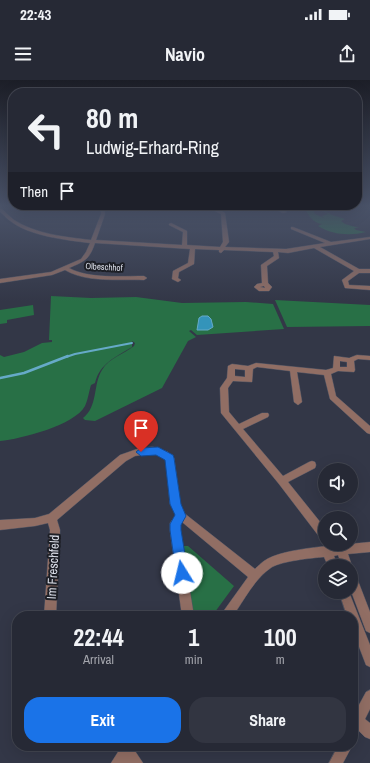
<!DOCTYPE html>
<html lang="en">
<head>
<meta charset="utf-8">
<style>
	body { margin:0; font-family:"Archivo Narrow",sans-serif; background:#323541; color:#f1f3f6; height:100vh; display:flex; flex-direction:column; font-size:15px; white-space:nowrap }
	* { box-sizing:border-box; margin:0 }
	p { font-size:13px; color:#a4a6ad }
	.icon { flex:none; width:22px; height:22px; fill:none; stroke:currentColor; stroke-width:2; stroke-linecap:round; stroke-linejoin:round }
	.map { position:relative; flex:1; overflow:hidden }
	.side { position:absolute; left:12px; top:531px; width:346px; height:140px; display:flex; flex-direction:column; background:#262935; border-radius:16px; box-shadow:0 4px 16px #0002,0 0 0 1px #424550 }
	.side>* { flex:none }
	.banner { position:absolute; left:8px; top:8px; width:354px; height:122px; border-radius:16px; box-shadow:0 4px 16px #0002,0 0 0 1px #424550; background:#262935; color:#f1f3f6; overflow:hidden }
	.buttons { position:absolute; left:318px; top:383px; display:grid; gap:8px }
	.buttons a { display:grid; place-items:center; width:40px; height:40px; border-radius:50%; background:#262935; box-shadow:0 4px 16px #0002,0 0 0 1px #424550; font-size:20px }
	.pin { position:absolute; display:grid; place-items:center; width:34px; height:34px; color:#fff; margin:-41px -17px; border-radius:50% 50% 50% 0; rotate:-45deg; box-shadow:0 0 4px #0007 }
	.pin .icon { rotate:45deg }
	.me { position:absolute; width:44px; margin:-22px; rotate:351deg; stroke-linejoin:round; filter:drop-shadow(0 0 3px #0008) }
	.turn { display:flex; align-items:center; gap:14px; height:84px; padding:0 12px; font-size:18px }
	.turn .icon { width:52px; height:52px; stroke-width:2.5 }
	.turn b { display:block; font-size:28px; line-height:34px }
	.then { display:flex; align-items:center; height:38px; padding:0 12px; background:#0003; gap:8px; font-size:15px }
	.eta { display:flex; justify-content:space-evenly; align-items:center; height:68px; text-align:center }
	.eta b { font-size:24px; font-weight:700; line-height:28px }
	.primary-button { display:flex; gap:8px; margin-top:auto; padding:8px 12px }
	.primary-button a { flex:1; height:46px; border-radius:16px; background:#1a73e8; color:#fff; font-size:16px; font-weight:700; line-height:46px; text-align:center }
	.primary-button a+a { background:#323541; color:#f1f3f6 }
	.status { display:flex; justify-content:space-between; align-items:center; height:28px; padding:0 20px; background:#262935; direction:ltr }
	.status svg { height:11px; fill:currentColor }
	header { display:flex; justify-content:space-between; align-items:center; height:52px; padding:0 12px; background:#262935; font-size:18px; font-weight:700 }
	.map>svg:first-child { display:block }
</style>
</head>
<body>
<div class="status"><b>22:43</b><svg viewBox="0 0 49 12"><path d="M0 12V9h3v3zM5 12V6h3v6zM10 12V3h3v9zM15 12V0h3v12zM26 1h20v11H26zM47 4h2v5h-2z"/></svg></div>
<header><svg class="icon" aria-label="menu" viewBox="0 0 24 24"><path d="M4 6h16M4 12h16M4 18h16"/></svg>Navio<svg class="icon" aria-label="share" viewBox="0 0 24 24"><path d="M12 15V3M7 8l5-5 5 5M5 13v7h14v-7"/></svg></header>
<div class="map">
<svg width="370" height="683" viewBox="0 0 370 683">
	<rect width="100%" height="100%" fill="#333747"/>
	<!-- green -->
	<path fill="#287046" d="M303,125H311L315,134L324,138L322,136L328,134L316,126L332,135L345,139L341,141L345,144L359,148H354L356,150L366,152C350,156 333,155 318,146L322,144C311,143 306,130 303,125Z
		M51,216L91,218L136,217L182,223L246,222L273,224L284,249L197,255L191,250L189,251L196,257L188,261L162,308L95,341L85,340L83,338C98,327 93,304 102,290C109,278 124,274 134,266L135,263L132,261V267C116,277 100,283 95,303L91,305C89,311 88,320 85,326C75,345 21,359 0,361V275L4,277L24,272L42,263L52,262V260H49Z
		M275,220L370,225V246L287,247Z
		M33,225L34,235L7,240V243L0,244V230Z
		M181,466H188L234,506L212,536H192Z"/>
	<!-- water -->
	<path fill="#3494ba" stroke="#66aac8" d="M202,236H208L211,239L213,247L208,250H197L199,238Z"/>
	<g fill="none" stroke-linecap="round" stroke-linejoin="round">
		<!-- stream-far1 -->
		<path stroke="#66aac8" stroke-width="2" d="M66,277L75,274L132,263"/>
		<!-- stream -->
		<path stroke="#66aac8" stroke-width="2.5" d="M0,298L24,293L68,276"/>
		<defs>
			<path id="minor" d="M100,125H104L105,134L96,160L182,165L183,152L169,145V144L171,143L187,151V165L220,167L223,162L221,134L202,125H208L219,129L228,125H233L222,131L225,133L229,162L225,167L286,169L325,163L291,149V147H293L331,162L370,157V159L320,167L359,189H370V193H359L348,201L349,205L370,206V210L345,208L342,200L354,191L314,168L288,173L278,172L279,178L267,186L268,203L272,207L269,211H259L254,207L257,204L262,203L261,185L274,176L273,172L224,170L221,173L219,172V170L195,169L194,184L179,192L178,198L181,200L178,202L172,199L173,191L188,183L190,169L95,163C89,180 85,181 69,188C89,199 122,196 144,196L147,198L144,200C119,199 87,203 65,190L52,195L0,203V199L51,192L81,179L86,172L90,163C66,160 28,156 9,140C6,138 3,134 0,132V128C5,131 9,136 14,140C36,154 65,157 91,160L101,134ZM264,206L265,208L260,207Z
				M156,125H169L159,128Z
				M267,125H273L287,132L283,133Z
				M357,275L370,276V280L358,279L354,281L355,290L354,292L338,291L331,294L336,316L370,346V354L367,353L330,319L324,295L297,292L302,322L298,325L294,322L290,291L257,287L253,289L252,302L233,301L228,308L229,332L239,344L262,333H268L269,335L268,337L243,349L283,396L309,382L312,381L315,382L316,385L315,388L288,402L325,448V461L321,459L279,404L221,333L220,308L227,298L228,286L232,284L248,286L256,283L326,290L333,288L334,276L349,278ZM340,281L347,282V287H340ZM235,289L245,290V297L235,296Z
				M153,367L168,372L174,378L180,424L184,433L255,489C258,486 261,483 264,481C283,467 345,465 370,462V472L348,474L352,486L351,489V486H342L338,475L334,476L338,486H328L324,477C311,478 283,481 272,487C255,498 244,520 233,536H220L248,497L182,442L180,444V450L194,536H182L170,450V443L176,435L170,424L166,380L159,375L147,374L135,376L126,381L57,440L60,450L56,536H44L50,450L48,443L35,446L0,450V440L35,438L49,434L120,375L140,368Z
				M351,492L355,493L370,532V553L366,551L351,511Z
				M339,512H349L370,565V587L366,585L353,551V536H347Z
				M370,610V629L365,639L370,643V659L365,657L359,651L358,655L353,657V636L366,612Z
				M115,666H138L135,671L143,683H111L118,672Z
				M338,666H352L343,683H329Z"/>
		</defs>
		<!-- minor casing -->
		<use href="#minor" stroke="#515564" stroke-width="1"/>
		<!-- minor -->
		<use href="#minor" fill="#916e64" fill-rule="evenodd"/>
	</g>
	<!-- sky -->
	<linearGradient id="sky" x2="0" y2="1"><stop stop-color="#1c1e27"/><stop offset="0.57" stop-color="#4a5369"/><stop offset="1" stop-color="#4a5369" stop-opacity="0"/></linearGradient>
	<rect width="370" height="221" fill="url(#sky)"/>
	<!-- route -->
	<path fill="#1a73e8" stroke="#114b97" d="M158,367L173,375L174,378L181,424L186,436L181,445V450L188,493L186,497L182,499L178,497L176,493L170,450V444L175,435L170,424L165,380L156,375L141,376L136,372L141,368Z"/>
	<g text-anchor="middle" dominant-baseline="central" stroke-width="4" stroke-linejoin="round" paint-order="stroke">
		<!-- far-street labels -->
		<g font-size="9" fill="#dcdfe9" stroke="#1d1f26">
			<text transform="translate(104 187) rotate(3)">Olbeschhof</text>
		</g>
		<!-- near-street labels -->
		<g font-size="13" fill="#dcdfe9" stroke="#1d1f26">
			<text transform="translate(53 487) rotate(-87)">Im Freschfeld</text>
		</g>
	</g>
</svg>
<div class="buttons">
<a><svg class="icon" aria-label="sound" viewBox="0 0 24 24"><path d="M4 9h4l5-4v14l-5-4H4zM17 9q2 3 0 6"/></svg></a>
<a><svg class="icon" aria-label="search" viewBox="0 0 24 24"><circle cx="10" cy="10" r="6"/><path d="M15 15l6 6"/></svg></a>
<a><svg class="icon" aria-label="layers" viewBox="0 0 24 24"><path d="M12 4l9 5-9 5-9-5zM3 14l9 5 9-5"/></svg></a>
</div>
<div class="pin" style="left:141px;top:372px;background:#d93025"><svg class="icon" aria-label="arrive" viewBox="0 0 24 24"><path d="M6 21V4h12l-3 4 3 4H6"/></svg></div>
<svg class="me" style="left:182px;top:493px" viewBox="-20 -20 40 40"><circle r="19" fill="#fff"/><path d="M0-13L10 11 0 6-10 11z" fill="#1a73e8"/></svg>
<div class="banner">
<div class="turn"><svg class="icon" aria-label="left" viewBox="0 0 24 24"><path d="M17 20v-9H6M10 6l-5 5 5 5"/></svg><div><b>80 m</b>Ludwig-Erhard-Ring</div></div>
<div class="then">Then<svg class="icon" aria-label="arrive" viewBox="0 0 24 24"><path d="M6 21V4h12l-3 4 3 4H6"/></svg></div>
</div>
<section class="side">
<div class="eta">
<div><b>22:44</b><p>Arrival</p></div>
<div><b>1</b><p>min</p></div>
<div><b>100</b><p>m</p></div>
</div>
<div class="primary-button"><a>Exit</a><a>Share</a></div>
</section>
</div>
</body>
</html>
